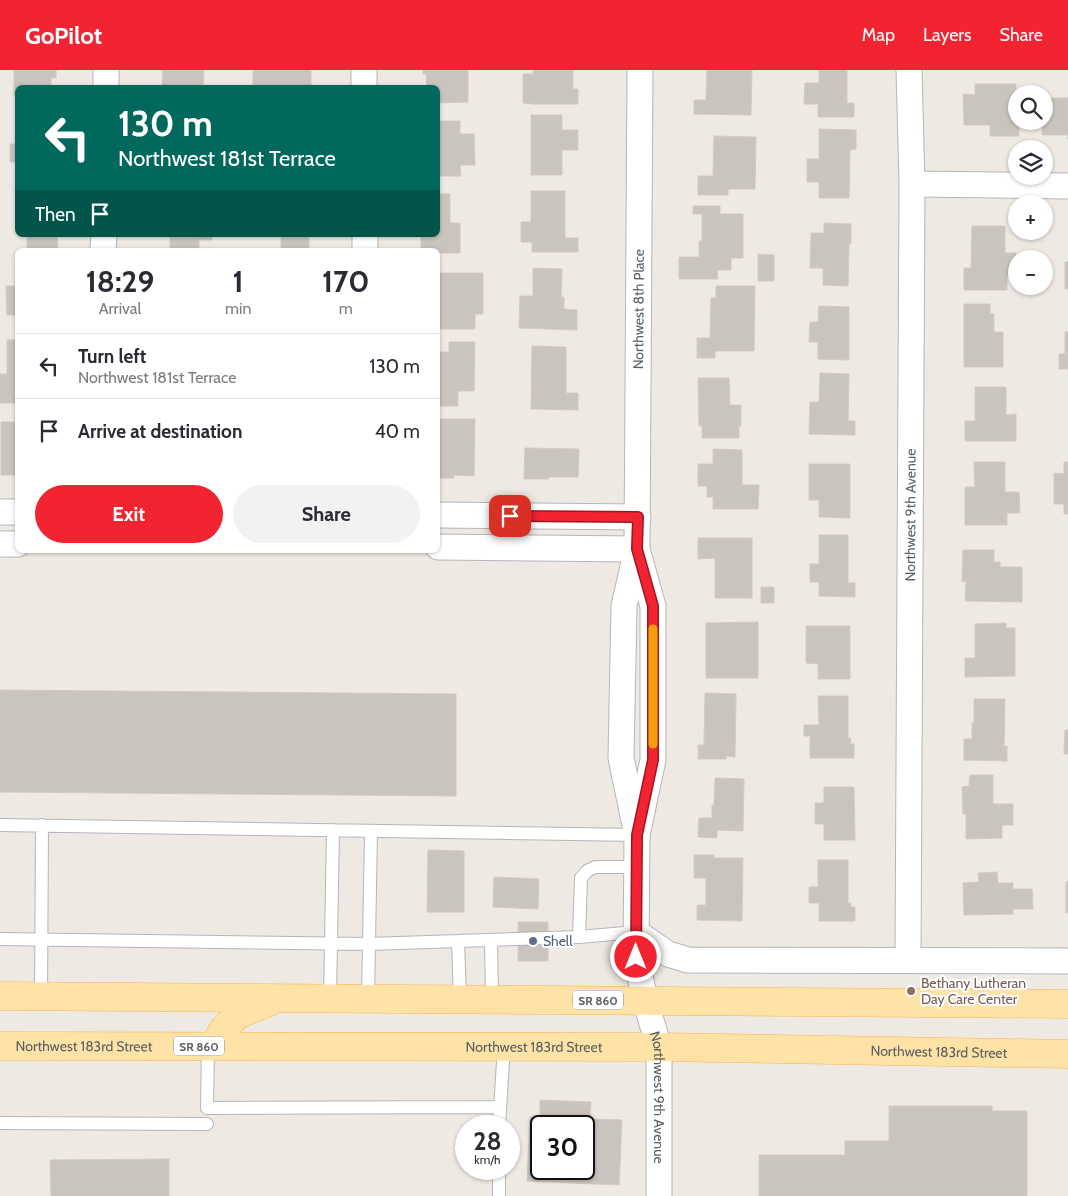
<!DOCTYPE html>
<html lang="en">
<head>
<meta charset="utf-8">
<style>
	body { margin:0; font-family:Cabin,sans-serif; background:#f2f2f3; color:#2b2b33; height:100vh; display:flex; flex-direction:column; font-size:19px; white-space:nowrap }
	* { box-sizing:border-box; margin:0 }
	p { font-size:16px; color:#7c7c81 }
	.icon { flex:none; width:28px; height:28px; fill:none; stroke:currentColor; stroke-width:2; stroke-linecap:round; stroke-linejoin:round }
	.map { position:relative; flex:1; overflow:hidden }
	.side { position:absolute; left:15px; top:178px; width:425px; height:305px; display:flex; flex-direction:column; background:#fff; border-radius:8px; box-shadow:0 1px 4px #0004 }
	.side>* { flex:none }
	.top-card { position:absolute; left:15px; top:15px; width:425px; height:152px; border-radius:8px; box-shadow:0 1px 4px #0004; background:#00695c; color:#fff; overflow:hidden }
	.fabs { position:absolute; left:1008px; top:15px; display:grid; gap:10px }
	.fabs a { display:grid; place-items:center; width:45px; height:45px; border-radius:50%; background:#fff; box-shadow:0 1px 4px #0004; font-size:25px }
	.speed { position:absolute; left:455px; top:1045px; display:flex; gap:10px; font-size:25px; font-weight:700; text-align:center }
	.speed>* { display:grid; place-content:center; width:65px; height:65px; border-radius:50%; background:#fff; box-shadow:0 1px 4px #0004; line-height:1 }
	.speed small { font-size:12px; font-weight:400 }
	.speed .limit { border:2px solid #111; border-radius:8px; background:#fff; color:#111 }
	.pin { position:absolute; display:grid; place-items:center; width:42px; height:42px; color:#fff; margin:-21px; border-radius:10px; box-shadow:0 2px 8px #0006 }
	.me { position:absolute; width:55px; margin:-28px; rotate:0deg; stroke-linejoin:round; filter:drop-shadow(0 0 4px #0008) }
	.turn { display:flex; align-items:center; gap:18px; height:105px; padding:0 20px; font-size:22px }
	.turn .icon { width:65px; height:65px; stroke-width:2.5 }
	.turn b { display:block; font-size:35px; line-height:42px }
	.then { display:flex; align-items:center; height:48px; padding:0 20px; background:#0003; gap:10px; font-size:19px }
	.eta { display:flex; justify-content:space-evenly; align-items:center; height:85px; text-align:center }
	.eta b { font-size:30px; font-weight:700; line-height:35px }
	.primary-button { display:flex; gap:10px; margin-top:auto; padding:10px 20px }
	.primary-button a { flex:1; height:58px; border-radius:30px; background:#f22432; color:#fff; font-size:20px; font-weight:700; line-height:58px; text-align:center }
	.primary-button a+a { background:#f2f2f3; color:#2b2b33 }
	ul { padding:0; list-style:none }
	li { display:flex; align-items:center; gap:15px; height:65px; padding:0 20px; border-top:1px solid #e1e1e2 }
	li div { flex:1 }
	li b { display:block; font-size:19px }
	li em { font-style:normal }
	header { display:flex; align-items:center; gap:30px; box-sizing:border-box; height:70px; padding:0 25px; background:#f22432; color:#fff }
	header strong { font-size:24px }
	nav { display:flex; gap:28px; margin-inline-start:auto; font-size:18px }
	.map>svg:first-child { display:block }
</style>
</head>
<body>
<header>
<strong>GoPilot</strong>
<nav><a>Map</a><a>Layers</a><a>Share</a></nav>
</header>
<div class="map">
<svg width="1068" height="1126" viewBox="0 0 1068 1126">
	<rect width="100%" height="100%" fill="#eee9e2"/>
	<!-- building -->
	<path fill="#c9c4be" stroke="#d3cac0" fill-rule="evenodd" d="M14,0H56V8H51V18H18V25H14Z
		M160,0H204L203,15H190L189,18H162L163,0Z
		M253,0H311V18H264V15H253Z
		M423,0H468V32L438,33V18H427L426,4H423Z
		M533,0H573V19H578V34H533L523,33V4H533Z
		M707,0H752L751,45L694,44V30H706Z
		M819,0H847V33H854V47H818V34H804L805,13H819Z
		M975,14H1016V51H1019V66H990V55H964L963,24L975,25Z
		M1044,28H1068V69V65H1042V51H1044Z
		M531,45H562V60H578V80H562V105H531Z
		M438,51H460V64H474L475,95H460L461,106H438Z
		M819,59L856,60V79L850,80L849,128H819V112H807V89H819Z
		M714,66L756,67L755,119H728V125H698V106H713Z
		M10,74H18V92H10Z
		M531,121H565V168H578V182H532V172H521V152H531Z
		M438,124H450V153H460V183H438V180H421V165H438Z
		M693,136H720V144H743V188H731V200H717L718,209H679V187H699V171H702V144H693Z
		M824,153L851,154V174H849L848,216L823,215V198H810L811,163H824Z
		M972,156H1005V183H1016V205L1007,206V220H964V198H971Z
		M27,165H57L58,180H27Z
		M170,165H212V170H199V180H170Z
		M281,165H309V180H281Z
		M758,184L774,185V211H758Z
		M1065,192H1068V219H1065Z
		M533,198L562,199L561,227H564V239L577,240V260L519,258L520,226H533Z
		M438,203H483V244H475V259H438Z
		M6,216H18V245H7Z
		M716,216H755L754,281H715V288H697V268H710L711,228H716Z
		M964,234H990V244H994V262H1003V297H964Z
		M819,236L849,237V290L818,289V272H809L810,252H818Z
		M1065,262H1068V299H1059V284H1065Z
		M7,270H18V333H0V304H7Z
		M449,272H475L474,321H458V336H438V282H449Z
		M532,276L566,277V323H578V340L531,339Z
		M820,303L849,304L848,351H855V365L809,364L810,332H819Z
		M698,308H729L730,335H741V356H739V368H702V356H699Z
		M975,317H1006V345L1016,344V371H965V351H975Z
		M438,349H475L474,406L454,405V408H438Z
		M1,352H18V405H1Z
		M525,378L579,379L578,407H549V409H524Z
		M713,379L742,380V415H759L758,439H713V427H707V416H698V394H713Z
		M974,392H1005V422H1019L1020,443H1007V455H965V417H975Z
		M1064,392H1068V444H1064V434H1054V403L1064,404Z
		M809,394H850V448L819,447V430H809Z
		M819,465H848V513H855V527L819,526V512H810V494H819Z
		M698,468H752V528H715V488L698,489Z
		M963,480H994V492H1000V497H1022V532L965,531L966,511L962,512Z
		M761,517H774V533H761Z
		M758,552V608H706V553Z
		M1006,553V558H1015V606L965,607V588H975V554Z
		M806,556H850V609H818V594L806,593Z
		M0,620L456,624V726L0,722Z
		M705,623L736,624L735,687L726,686V689H698V675H704Z
		M818,626H848V669L851,668L850,674H854V688H810V666H804V655H819Z
		M974,629H1005L1004,677L1007,676V691L964,690V669H972V653H974Z
		M1065,660H1068V684H1064Z
		M970,705H993V734H1013V755H1002V768L966,769V744H963L962,717L969,716Z
		M715,708L744,709L743,761L717,760V768L698,767L699,748H712V735H714Z
		M824,717H854L855,770H824V754H815V733H824Z
		M428,780L464,781V842H427Z
		M694,785H714V788H743L742,851L697,850V835H706V808H694Z
		M818,790H848V833H851V837H855V851H819V833H809V817H818Z
		M997,802L998,813H1013V819H1032L1033,839H1013V844L964,845L963,813L979,812L978,803Z
		M494,807L539,809L538,839L493,837Z
		M1066,812H1068V843H1066Z
		M518,852H548V891H518Z
		M540,1030L591,1032L590,1049L622,1050L619,1115L527,1111L530,1047L540,1048ZM541,1056H584V1099H541Z
		M889,1036H992V1041H1027V1126H759V1085H845V1071H889Z
		M169,1089V1126H51L50,1090Z"/>
	<g fill="none" stroke-linecap="round" stroke-linejoin="round">
		<defs>
			<path id="lane" d="M0,755L637,765
				M636,862L579,867L581,808L587,801L595,797H636
				M0,869L369,874L579,867
				M491,870L492,930
				M458,871L460,929
				M41,927L42,755
				M330,928L333,760
				M368,929L371,761
				M208,976L207,1038L500,1037
				M0,1053L207,1054
				M499,1056L504,976
				M499,1126V1099"/>
			<g id="street">
				<path d="M364,0V18"/>
				<path d="M106,18V0"/>
				<path d="M912,114L1068,116"/>
				<path d="M365,165V180"/>
				<path d="M103,180L104,165"/>
				<path d="M0,442H18"/>
				<path d="M438,445L638,447"/>
				<path d="M0,474H18"/>
				<path d="M438,477L637,479"/>
				<path id="s1" d="M638,483L653,536V690L637,765L636,887L645,930L659,977V1126"/>
				<path id="s2" d="M637,765L621,688L624,536L637,479L640,0"/>
				<path d="M636,862L668,884L688,890L1068,891"/>
				<path id="s3" d="M908,890L912,114L909,0"/>
			</g>
			<g id="primary">
				<path d="M0,926L1068,934"/>
				<path id="s4" d="M0,976L659,977L1068,984"/>
				<path d="M214,976L223,960L237,945L269,932"/>
			</g>
		</defs>
		<!-- lane casing -->
		<use href="#lane" stroke="#b3b6ba" stroke-width="14"/>
		<!-- street casing -->
		<use href="#street" stroke="#b3b6ba" stroke-width="27"/>
		<!-- primary casing -->
		<use href="#primary" stroke="#f8b050" stroke-width="29"/>
		<!-- lane -->
		<use href="#lane" stroke="#fff" stroke-width="12"/>
		<!-- street -->
		<use href="#street" stroke="#fff" stroke-width="25"/>
		<!-- primary -->
		<use href="#primary" stroke="#ffe3a6" stroke-width="28"/>
	</g>
	<g fill="none" stroke-linecap="round" stroke-linejoin="round">
		<defs>
			<path id="route" d="M510,446L638,447L637,479L653,536V690L637,765L636,887"/>
		</defs>
		<!-- route casing -->
		<use href="#route" stroke="#9d1720" stroke-width="12"/>
		<!-- route -->
		<use href="#route" stroke="#f22432" stroke-width="9"/>
		<!-- slow -->
		<path stroke="#f59e0b" stroke-width="9" d="M653,559V674"/>
	</g>
	<!-- markers -->
	<circle fill="#5c6f8a" stroke="#fff" stroke-width="2" cx="533" cy="871" r="5"/>
	<circle fill="#8d6e63" stroke="#fff" stroke-width="2" cx="911" cy="921" r="5"/>
	<g text-anchor="middle" dominant-baseline="central" stroke-width="4" stroke-linejoin="round" paint-order="stroke">
		<!-- shield labels -->
		<g fill="#fff" stroke="#8c9092" stroke-width="1">
			<rect x="573" y="920.5" width="50" height="19" rx="4"/>
			<rect x="174" y="966.5" width="50" height="19" rx="4"/>
		</g>
		<g font-size="12" font-weight="bold" fill="#5a6063">
			<text x="598" y="930">SR 860</text>
			<text x="199" y="976">SR 860</text>
		</g>
		<!-- street labels -->
		<g font-size="14" fill="#5a6063" stroke="#fff">
			<text stroke="none"><textPath href="#s2" startOffset="529">Northwest 8th Place</textPath></text>
			<text stroke="none"><textPath href="#s3" startOffset="445">Northwest 9th Avenue</textPath></text>
			<text stroke="none"><textPath href="#s4" startOffset="84">Northwest 183rd Street</textPath></text>
			<text stroke="none"><textPath href="#s4" startOffset="534">Northwest 183rd Street</textPath></text>
			<text stroke="none"><textPath href="#s4" startOffset="939">Northwest 183rd Street</textPath></text>
			<text stroke="none"><textPath href="#s1" startOffset="551">Northwest 9th Avenue</textPath></text>
		</g>
		<!-- service labels -->
		<g font-size="14" fill="#4e5e75" stroke="#fff" text-anchor="start">
			<text x="543" y="871">Shell</text>
		</g>
		<!-- education labels -->
		<g font-size="14" fill="#785e54" stroke="#fff" text-anchor="start">
			<text x="921" y="913">Bethany Lutheran<tspan x="921" dy="16">Day Care Center</tspan></text>
		</g>
	</g>
</svg>
<div class="fabs">
<a><svg class="icon" aria-label="search" viewBox="0 0 24 24"><circle cx="10" cy="10" r="6"/><path d="M15 15l6 6"/></svg></a>
<a><svg class="icon" aria-label="layers" viewBox="0 0 24 24"><path d="M12 4l9 5-9 5-9-5zM3 14l9 5 9-5"/></svg></a>
<a>+</a>
<a>−</a>
</div>
<div class="speed"><div>28<small>km/h</small></div><div class="limit">30</div></div>
<div class="pin" style="left:510px;top:446px;background:#d93025"><svg class="icon" aria-label="arrive" viewBox="0 0 24 24"><path d="M6 21V4h12l-3 4 3 4H6"/></svg></div>
<svg class="me" style="left:636px;top:887px" viewBox="-20 -20 40 40"><circle r="17" fill="#f22432" stroke="#fff" stroke-width="3"/><path d="M0-11L8 9 0 5-8 9z" fill="#fff"/></svg>
<div class="top-card">
<div class="turn"><svg class="icon" aria-label="left" viewBox="0 0 24 24"><path d="M17 20v-9H6M10 6l-5 5 5 5"/></svg><div><b>130 m</b>Northwest 181st Terrace</div></div>
<div class="then">Then<svg class="icon" aria-label="arrive" viewBox="0 0 24 24"><path d="M6 21V4h12l-3 4 3 4H6"/></svg></div>
</div>
<section class="side">
<div class="eta">
<div><b>18:29</b><p>Arrival</p></div>
<div><b>1</b><p>min</p></div>
<div><b>170</b><p>m</p></div>
</div>
<ul>
<li><svg class="icon" aria-label="left" viewBox="0 0 24 24"><path d="M17 20v-9H6M10 6l-5 5 5 5"/></svg><div><b>Turn left</b><p>Northwest 181st Terrace</p></div><em>130 m</em></li>
<li><svg class="icon" aria-label="arrive" viewBox="0 0 24 24"><path d="M6 21V4h12l-3 4 3 4H6"/></svg><div><b>Arrive at destination</b></div><em>40 m</em></li>
</ul>
<div class="primary-button"><a>Exit</a><a>Share</a></div>
</section>
</div>
</body>
</html>
